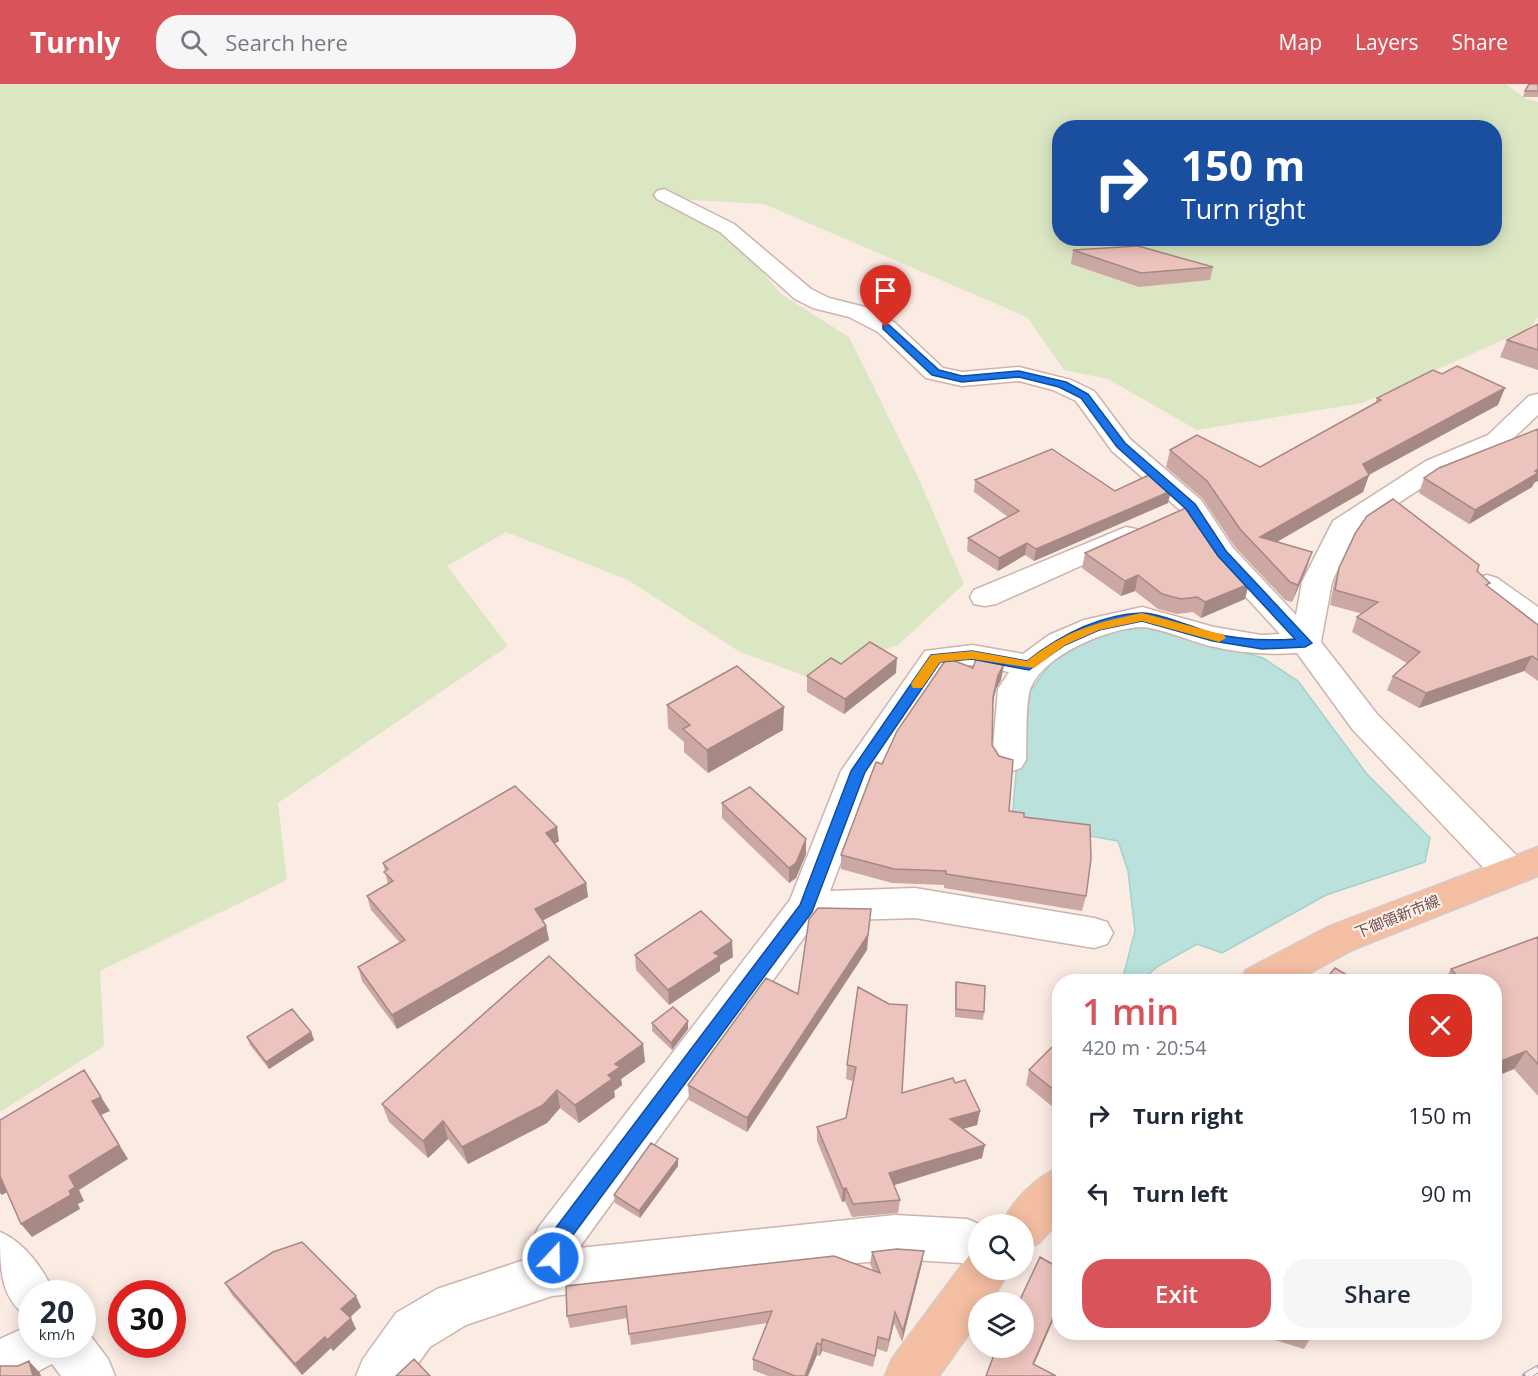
<!DOCTYPE html>
<html lang="en">
<head>
<meta charset="utf-8">
<style>
	body { margin:0; font-family:"Open Sans","Noto Sans JP",sans-serif; background:#f6f6f7; color:#1f2937; height:100vh; display:flex; flex-direction:column; font-size:22px; white-space:nowrap }
	* { box-sizing:border-box; margin:0 }
	p { font-size:20px; color:#747a83 }
	.icon { flex:none; width:33px; height:33px; fill:none; stroke:currentColor; stroke-width:2; stroke-linecap:round; stroke-linejoin:round }
	.map { position:relative; flex:1; overflow:hidden }
	.details { position:absolute; left:1052px; top:890px; width:450px; height:366px; display:flex; flex-direction:column; background:#fff; border-radius:24px; box-shadow:0 3px 15px #0003 }
	.details>* { flex:none }
	.top-card { position:absolute; left:1052px; top:36px; width:450px; height:126px; border-radius:24px; box-shadow:0 3px 15px #0003; background:#1a4fa0; color:#fff; overflow:hidden }
	.controls { position:absolute; left:968px; top:1130px; display:grid; gap:12px }
	.controls a { display:grid; place-items:center; width:66px; height:66px; border-radius:50%; background:#fff; box-shadow:0 3px 15px #0003; font-size:30px }
	.speed { position:absolute; left:18px; top:1196px; display:flex; gap:12px; font-size:30px; font-weight:700; text-align:center }
	.speed>* { display:grid; place-content:center; width:78px; height:78px; border-radius:50%; background:#fff; box-shadow:0 3px 15px #0003; line-height:1 }
	.speed small { font-size:15px; font-weight:400 }
	.speed .limit { border:9px solid #d22; background:#fff; color:#111 }
	.pin { position:absolute; display:grid; place-items:center; width:51px; height:51px; color:#fff; margin:-62px -26px; border-radius:50% 50% 50% 0; rotate:-45deg; box-shadow:0 0 6px #0007 }
	.pin .icon { rotate:45deg }
	.me { position:absolute; width:66px; margin:-33px; rotate:21deg; stroke-linejoin:round; filter:drop-shadow(0 0 4px #0008) }
	.turn { display:flex; align-items:center; gap:21px; height:126px; padding:0 30px; font-size:27px }
	.turn .icon { width:78px; height:78px; stroke-width:2.5 }
	.turn b { display:block; font-size:42px; line-height:51px }
	.round { display:grid; place-items:center; flex:none; width:63px; height:63px; border-radius:24px; background:#f6f6f7 }
	.overview { display:flex; align-items:center; justify-content:space-between; height:102px; padding:0 30px }
	h1 { font-size:36px; font-weight:600; line-height:45px; color:#d9535a }
	.button { display:flex; gap:12px; margin-top:auto; padding:12px 30px }
	.button a { flex:1; height:69px; border-radius:24px; background:#d9535a; color:#fff; font-size:24px; font-weight:600; line-height:69px; text-align:center }
	.button a+a { background:#f6f6f7; color:#1f2937 }
	ul { padding:0; list-style:none }
	li { display:flex; align-items:center; gap:18px; height:78px; padding:0 30px }
	li div { flex:1 }
	li b { display:block; font-size:22px }
	li em { font-style:normal }
	header { display:flex; align-items:center; gap:36px; box-sizing:border-box; height:84px; padding:0 30px; background:#d9535a; color:#fff }
	header strong { font-size:28px }
	nav { display:flex; gap:33px; margin-inline-start:auto; font-size:21px }
	.search { width:420px; height:54px; background:#f6f6f7; display:flex; align-items:center; gap:15px; box-sizing:border-box; padding:0 21px; border-radius:24px; color:#747a83; font-size:22px }
	.map>svg:first-child { display:block }
</style>
</head>
<body>
<header>
<strong>Turnly</strong>
<div class="search"><svg class="icon" aria-label="search" viewBox="0 0 24 24"><circle cx="10" cy="10" r="6"/><path d="M15 15l6 6"/></svg>Search here</div>
<nav><a>Map</a><a>Layers</a><a>Share</a></nav>
</header>
<div class="map">
<svg width="1538" height="1292" viewBox="0 0 1538 1292">
	<rect width="100%" height="100%" fill="#faebe3"/>
	<!-- green -->
	<path fill="#dbe6c3" fill-rule="evenodd" d="M0,0H1506L1526,15L1538,18V233L1530,244L1362,319L1197,346L1108,295L1064,286L1027,233L764,120L675,115L735,156L781,210L849,253L918,393L964,500L898,561L805,592L740,568L628,496L506,448L447,482L508,562L278,719L287,796L100,887L104,962L0,1028ZM1059,44H1494V154H1059Z"/>
	<!-- water -->
	<path fill="#bae1dc" stroke="#a1d2cc" stroke-width="1.5" d="M1144,540L1263,574L1298,597L1366,689L1430,754L1425,778L1326,811L1222,869L1197,860L1158,882L1141,897H1122L1135,847L1128,787L1118,757L1012,738L1022,618L1052,578L1103,548Z"/>
	<g fill="none" stroke-linecap="round" stroke-linejoin="round">
		<defs>
			<path id="minor" d="M664,105L734,140L811,205L829,214L865,223L894,238L943,284L962,288L1019,283L1071,296L1094,307L1130,355L1201,416L1233,464L1296,531L1302,498L1333,437L1426,377L1488,351L1529,312L1538,310V331L1506,361L1444,389L1355,448L1332,498L1321,558L1377,630L1522,777L1527,787L1522,797L1509,801L1496,797L1353,646L1297,569C1267,571 1239,569 1210,562C1193,558 1155,542 1140,543C1105,546 1046,570 1031,603C1025,616 1027,660 1026,676L1021,684L1009,688L997,684L992,676L998,605L1009,588L972,581L946,583L874,690L830,807L915,804L1094,834L1107,838L1113,849L1107,860L1094,864L915,834L816,837L579,1164L895,1131L967,1135L979,1140L978,1185L962,1179L895,1175L552,1212L466,1241L430,1263L409,1292H356L363,1275L396,1229L437,1205L530,1174L531,1160L538,1144L790,816L841,687L925,567L972,561L1023,570L1049,551L1084,536L1142,523L1214,543L1261,551L1280,550L1212,476L1181,427L1112,367L1076,317L1053,306L1019,297L962,302L926,294L878,248L849,233L813,224L795,215L720,148L657,115L654,111L657,107Z
				M1126,443L1136,445L1140,451L1136,457L996,520L985,522L974,520L970,513L974,506Z
				M1487,491L1497,494L1538,523V548L1527,545L1477,506L1472,500L1477,494Z
				M0,1148C24,1158 44,1185 54,1209H32V1235C0,1218 0,1186 0,1148Z
				M32,1240V1260H82L84,1243L108,1275L115,1292H61L52,1280L29,1292H0V1255Z"/>
			<path id="major" d="M1538,763V792L1354,865L1295,897H1240L1246,886L1328,843Z
				M1059,1084V1137L1039,1159L1023,1166V1140H1002C1012,1117 1036,1093 1059,1084Z
				M978,1166V1185H1010L991,1218H978V1237L939,1292H885L892,1275L971,1169Z"/>
		</defs>
		<!-- minor casing -->
		<use href="#minor" stroke="#ccb3ae" stroke-width="3"/>
		<!-- major casing -->
		<use href="#major" stroke="#d4cac9" stroke-width="3"/>
		<!-- minor -->
		<use href="#minor" fill="#fff" fill-rule="evenodd"/>
		<!-- major -->
		<use href="#major" fill="#f3bea1" fill-rule="evenodd"/>
		<defs>
			<path id="rail" d="M1526,1292L1538,1285"/>
		</defs>
		<!-- rail casing -->
		<use href="#rail" stroke="#aba3c2" stroke-width="8"/>
		<!-- rail -->
		<use href="#rail" stroke="#fdf0e9" stroke-width="6" stroke-dasharray="17" stroke-linecap="butt"/>
	</g>
	<!-- wall -->
	<path fill="#cca8a3" d="M1538,0V13H1523L1525,7Z
		M1073,166L1213,183L1210,196L1139,203L1071,180Z
		M1538,240V286L1500,273L1507,256Z
		M1377,314L1498,321L1369,391L1363,408L1277,458L1312,468L1306,486L1292,518L1285,516L1235,463L1202,414L1166,383L1170,366L1260,383L1375,320Z
		M1424,394L1534,399L1532,403L1469,440L1419,409Z
		M975,396L1115,407H1171L1168,419L1034,477L1025,471L998,487L967,467L968,454L1008,433L974,408Z
		M1085,469L1245,515L1201,534L1193,528L1177,530L1158,525L1135,507L1121,512L1082,484Z
		M1339,484L1477,487L1488,503L1538,541V597L1524,587L1419,624L1387,606L1393,592L1407,579L1352,548L1357,533L1363,530L1330,521L1334,499Z
		M841,580L896,589L844,630L807,608V592Z
		M1001,596L996,605L993,617L992,661L1009,727L1024,733L1086,812L1082,827L944,804V801L892,799L841,785V771L882,680Z
		M667,621L783,646L708,689L684,668V658L668,644Z
		M722,719L806,770L796,794L789,799L722,734Z
		M559,757L555,759L586,799L588,813L543,836L546,842L549,856L397,945L362,897L358,883L400,859L371,826L367,812L388,800L383,779Z
		M1538,853V1012L1514,985L1494,993V897H1444L1451,885Z
		M867,866L747,1048L689,1016L688,1001Z
		M635,871L733,873L720,881V887L669,921L636,886Z
		M956,898L984,928L983,936L955,933V906Z
		M858,903L902,1009L955,999L980,1027L977,1041L963,1045L982,1074L894,1101L900,1116L898,1129L852,1133L845,1117L842,1118L817,1057V1043L846,1034L853,997L846,995L847,981Z
		M652,939L688,945L672,966L652,947Z
		M311,948L314,956L269,985L250,961L247,953Z
		M1059,960V1028L1026,1001L1029,986Z
		M645,978L621,995L622,1001L614,1007L615,1013L579,1039L560,1024L547,1039L468,1080L448,1055L428,1074L389,1038L382,1020Z
		M678,1082L640,1134L615,1119L614,1111Z
		M872,1168L922,1179L902,1258L894,1239L887,1268L877,1265L873,1283L822,1267L820,1272L817,1271L808,1292H768L753,1286V1275L767,1239L631,1261L627,1234L570,1244L567,1232L566,1202L873,1186L870,1180Z
		M225,1199L361,1223L350,1233L356,1245L333,1267L331,1264L302,1291L232,1211Z
		M1265,1248H1314L1304,1265L1265,1253Z"/>
	<!-- shaded-wall -->
	<path fill="#a68884" d="M1505,304L1498,321L1357,397L1363,380Z
		M1538,385V397L1534,399L1532,403L1469,440L1475,426Z
		M1369,391L1363,408L1261,467L1260,453Z
		M1171,407L1168,419L1034,477L1036,465Z
		M1027,459L1025,471L998,487L999,474Z
		M1312,468L1306,486L1292,518L1298,501Z
		M1138,491L1135,507L1121,512L1125,497Z
		M1249,500L1245,515L1201,534L1205,518Z
		M1532,572L1524,587L1419,624L1426,609Z
		M897,574L896,589L844,630L845,615Z
		M1004,581L1001,596L996,605L991,627L998,591Z
		M784,623L783,646L708,689L707,666Z
		M557,743L559,757L549,763L546,749Z
		M806,755V770L796,794L789,799V784Z
		M586,799L588,813L538,839L535,825Z
		M871,825L867,866L747,1048V1034Z
		M546,842L549,856L397,945L392,931Z
		M732,857L733,873L720,881V887L669,921L668,906L714,869Z
		M688,937V945L672,966L671,959Z
		M311,948L314,956L269,985L266,978Z
		M643,960L645,978L621,995L622,1001L614,1007L615,1013L579,1039L575,1021L608,991L615,980Z
		M1526,967L1514,985L1494,993V980Z
		M557,1006L560,1024L547,1039L468,1080L462,1063Z
		M101,1013L110,1027L101,1031L128,1075L79,1106L84,1117L78,1120L80,1125L32,1153L21,1140L69,1107V1092L92,1017Z
		M980,1027L977,1041L947,1049L950,1035Z
		M443,1037L448,1055L428,1074L423,1057Z
		M985,1061L982,1074L888,1103L889,1089Z
		M678,1075V1082L640,1134L639,1127Z
		M0,1092L11,1106L2,1111L0,1109Z
		M846,1104L845,1117L842,1118L843,1105Z
		M924,1167L922,1179L902,1258L903,1247Z
		M356,1212L361,1223L347,1236L341,1225Z
		M1059,1220V1223L1029,1292L1033,1280Z
		M895,1228L894,1239L887,1268L889,1256Z
		M351,1234L356,1245L333,1267L327,1256Z
		M325,1253L331,1264L302,1291L295,1280Z
		M822,1255V1267L820,1272L821,1261Z
		M817,1259V1271L808,1292H805Z
		M29,1277L40,1289L41,1292H33Z"/>
	<!-- building -->
	<path fill="#edc3bd" stroke="#a68884" stroke-width="1.5" d="M1529,0H1538V7H1525Z
		M1138,162L1213,183L1141,189L1073,166Z
		M1538,240V266L1507,256Z
		M1457,282L1505,304L1363,380L1369,391L1260,453L1312,468L1298,501L1290,498L1240,445L1207,397L1170,366L1197,351L1260,383L1381,316L1377,314L1433,286L1442,290Z
		M1538,345V385L1535,387L1538,389L1475,426L1424,394L1439,384Z
		M1052,365L1115,407L1151,390L1171,407L1036,465L1027,459L999,474L968,454L1019,427L975,396Z
		M1393,415L1479,481L1477,487L1490,499L1486,501L1538,541V576L1532,572L1426,609L1393,592L1420,568L1357,533L1378,518L1335,506L1339,484L1356,448L1367,432Z
		M1188,423L1214,462L1249,500L1205,518L1197,513L1181,515L1162,510L1138,491L1125,497L1085,469Z
		M870,558L897,574L845,615L807,592L831,574L841,580Z
		M947,574L973,584L976,575L1004,581L998,591L993,613L992,661L999,672L1013,676L1009,727L1024,729V733L1090,741L1091,775L1086,812L946,790V787L894,785L841,771L876,678L882,680L897,647Z
		M737,582L784,623L707,666L683,645L690,641L667,621Z
		M515,702L557,743L546,749L586,799L535,825L546,842L392,931L358,883L405,856L367,812L393,797L384,788L388,785L383,779Z
		M750,703L806,755L796,779L789,784L722,719Z
		M818,824L871,825L868,851L747,1034L688,1001L766,894L798,910L809,835Z
		M701,827L732,857L714,869L720,872L668,906L635,871Z
		M1538,853V980L1526,967L1494,980V936L1497,935L1494,932V897H1462L1451,885Z
		M549,872L643,960L615,980L620,983L608,991L612,995L575,1021L557,1006L543,1021L462,1063L443,1037L423,1057L382,1020Z
		M1335,884L1357,897H1324Z
		M956,898L985,902L984,928L956,925Z
		M858,903L889,920L907,921L902,1009L953,994L955,999L965,996L980,1027L950,1035L985,1061L889,1089L900,1116L853,1120L846,1104L843,1105L817,1043L846,1034L856,983L847,981Z
		M673,923L688,937L671,959L652,939Z
		M292,925L311,948L266,978L247,953Z
		M1056,959L1059,960V1010L1029,986Z
		M84,986L101,1013L92,1017L119,1061L69,1092L75,1103L69,1107L71,1111L21,1140L0,1092V1036Z
		M651,1059L678,1075L639,1127L614,1111Z
		M302,1158L356,1212L341,1225L351,1234L327,1256L325,1253L295,1280L225,1199L273,1168Z
		M897,1165L924,1167L903,1247L895,1228L889,1256L878,1253L875,1272L822,1255L821,1261L817,1259L805,1292H795L753,1275L772,1227L629,1250L626,1222L567,1232L566,1202L834,1172L880,1189L872,1168Z
		M1040,1173L1059,1184V1220L1033,1280L1056,1292H986L997,1263H1023V1218H1019Z
		M414,1275L430,1292H396Z
		M29,1277L33,1292H0V1282H18Z"/>
	<!-- route -->
	<path fill="#1a73e8" stroke="#114b97" stroke-width="1.5" d="M883,241H889L939,286L962,292L1019,287L1066,298L1088,310L1125,359L1195,420L1226,467L1312,559L1305,563L1262,565L1213,557L1142,537L1099,546L1065,561L1029,586L972,575L940,578L865,688L812,828L564,1163L560,1181L553,1184L547,1181L544,1174L548,1154L800,821L851,687L931,571L972,567L1027,577C1059,552 1099,531 1141,529C1157,528 1194,544 1212,549C1240,556 1267,557 1295,555L1218,472L1186,425L1117,363L1081,314L1059,303L1019,293L962,298L932,291L883,245Z"/>
	<!-- slow -->
	<path fill="#f59e0b" d="M1142,529L1224,551L1226,554L1219,558L1142,537L1099,546L1065,561L1034,584L972,575L940,578L922,604H913L911,600L931,571L972,567L1027,577C1067,546 1094,539 1142,529Z"/>
	<g text-anchor="middle" dominant-baseline="central" stroke-width="4.5" stroke-linejoin="round" paint-order="stroke">
		<!-- street labels -->
		<g font-size="15" fill="#6f4f4c" stroke="#fdf0e9">
			<text transform="translate(1397 832) rotate(-22)">下御領新市線</text>
		</g>
	</g>
</svg>
<div class="controls">
<a><svg class="icon" aria-label="search" viewBox="0 0 24 24"><circle cx="10" cy="10" r="6"/><path d="M15 15l6 6"/></svg></a>
<a><svg class="icon" aria-label="layers" viewBox="0 0 24 24"><path d="M12 4l9 5-9 5-9-5zM3 14l9 5 9-5"/></svg></a>
</div>
<div class="speed"><div>20<small>km/h</small></div><div class="limit">30</div></div>
<div class="pin" style="left:886px;top:243px;background:#d93025"><svg class="icon" aria-label="arrive" viewBox="0 0 24 24"><path d="M6 21V4h12l-3 4 3 4H6"/></svg></div>
<svg class="me" style="left:553px;top:1174px" viewBox="-20 -20 40 40"><circle r="17" fill="#1a73e8" stroke="#fff" stroke-width="3"/><path d="M0-11L8 9 0 5-8 9z" fill="#fff"/></svg>
<div class="top-card">
<div class="turn"><svg class="icon" aria-label="right" viewBox="0 0 24 24"><path d="M7 20v-9h11M14 6l5 5-5 5"/></svg><div><b>150 m</b>Turn right</div></div>
</div>
<section class="details">
<div class="overview"><div><h1>1 min</h1><p>420 m · 20:54</p></div><a class="round" style="background:#d93025;color:#fff"><svg class="icon" aria-label="close" viewBox="0 0 24 24"><path d="M6 6l12 12M18 6L6 18"/></svg></a></div>
<ul>
<li><svg class="icon" aria-label="right" viewBox="0 0 24 24"><path d="M7 20v-9h11M14 6l5 5-5 5"/></svg><div><b>Turn right</b></div><em>150 m</em></li>
<li><svg class="icon" aria-label="left" viewBox="0 0 24 24"><path d="M17 20v-9H6M10 6l-5 5 5 5"/></svg><div><b>Turn left</b></div><em>90 m</em></li>
</ul>
<div class="button"><a>Exit</a><a>Share</a></div>
</section>
</div>
</body>
</html>
